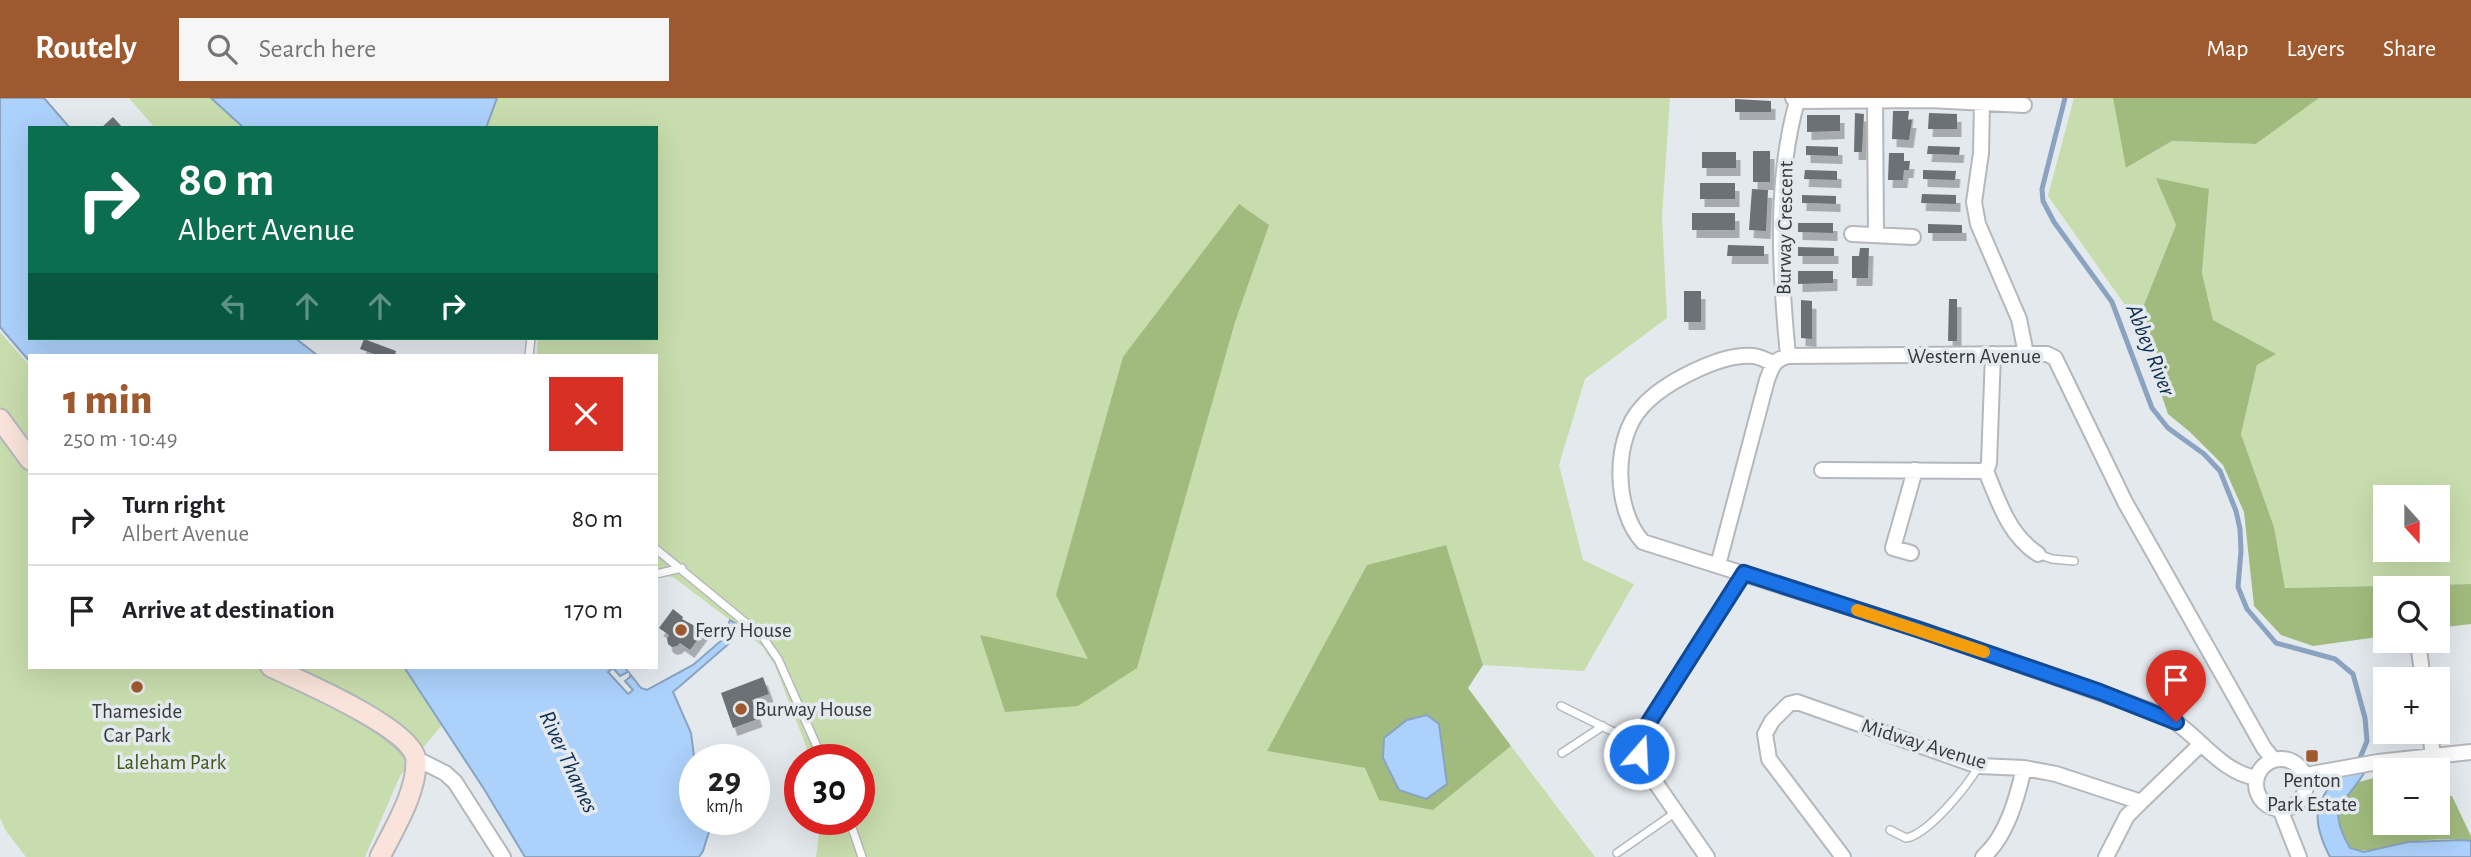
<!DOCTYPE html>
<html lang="en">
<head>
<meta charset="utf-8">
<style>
	body { margin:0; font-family:"Alegreya Sans",sans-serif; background:#f6f6f6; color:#202124; height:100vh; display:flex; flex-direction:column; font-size:26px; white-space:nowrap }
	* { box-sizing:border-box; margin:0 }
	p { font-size:23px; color:#757577 }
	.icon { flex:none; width:38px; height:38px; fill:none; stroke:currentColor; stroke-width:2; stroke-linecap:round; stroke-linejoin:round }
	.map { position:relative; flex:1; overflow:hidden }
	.side { position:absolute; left:28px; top:256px; width:630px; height:315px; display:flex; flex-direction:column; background:#fff; border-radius:0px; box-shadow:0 7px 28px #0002 }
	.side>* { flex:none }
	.guide { position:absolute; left:28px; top:28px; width:630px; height:214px; border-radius:0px; box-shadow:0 7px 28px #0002; background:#0b6e4f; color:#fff; overflow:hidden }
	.needle { width:46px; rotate:159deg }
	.tools { position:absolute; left:2373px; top:387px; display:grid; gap:14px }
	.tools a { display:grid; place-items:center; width:77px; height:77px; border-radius:0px; background:#fff; box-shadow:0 7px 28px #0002; font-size:35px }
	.speed { position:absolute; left:679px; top:646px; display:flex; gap:14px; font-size:35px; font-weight:700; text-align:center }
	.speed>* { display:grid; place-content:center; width:91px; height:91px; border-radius:50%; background:#fff; box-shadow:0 7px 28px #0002; line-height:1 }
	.speed small { font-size:18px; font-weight:400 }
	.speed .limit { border:10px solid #d22; background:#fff; color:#111 }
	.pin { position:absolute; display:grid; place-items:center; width:60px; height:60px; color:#fff; margin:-72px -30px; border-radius:50% 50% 50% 0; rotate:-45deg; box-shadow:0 0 7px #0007 }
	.pin .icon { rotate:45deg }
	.me { position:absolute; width:77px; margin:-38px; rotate:19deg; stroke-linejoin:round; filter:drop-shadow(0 0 5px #0008) }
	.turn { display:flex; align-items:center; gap:24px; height:147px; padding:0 35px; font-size:32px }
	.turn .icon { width:91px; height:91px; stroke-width:2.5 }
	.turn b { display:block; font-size:49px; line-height:60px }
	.lanes { display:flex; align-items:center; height:66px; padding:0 35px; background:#0003; justify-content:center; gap:35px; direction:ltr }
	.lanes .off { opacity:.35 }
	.round { display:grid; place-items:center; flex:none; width:74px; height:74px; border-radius:0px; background:#f6f6f6 }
	.headline { display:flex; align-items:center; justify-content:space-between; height:119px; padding:0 35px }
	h1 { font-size:42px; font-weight:800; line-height:52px; color:#9e592e }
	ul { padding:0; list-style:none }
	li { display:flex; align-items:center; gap:21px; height:91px; padding:0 35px; border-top:2px solid #e0e0e0 }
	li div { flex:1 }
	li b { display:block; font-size:26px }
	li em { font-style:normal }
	header { display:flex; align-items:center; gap:42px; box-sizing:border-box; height:98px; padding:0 35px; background:#9e592e; color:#fff }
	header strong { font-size:33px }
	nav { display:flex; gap:38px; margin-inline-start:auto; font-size:24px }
	.search { width:490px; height:63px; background:#f6f6f6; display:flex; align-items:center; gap:18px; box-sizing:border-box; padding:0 24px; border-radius:0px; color:#757577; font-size:26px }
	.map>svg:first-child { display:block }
</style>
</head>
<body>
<header>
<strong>Routely</strong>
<div class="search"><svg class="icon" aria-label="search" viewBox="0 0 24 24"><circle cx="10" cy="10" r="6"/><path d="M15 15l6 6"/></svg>Search here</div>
<nav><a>Map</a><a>Layers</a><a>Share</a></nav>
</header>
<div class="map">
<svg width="2471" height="759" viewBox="0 0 2471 759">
	<defs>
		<filter id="shadow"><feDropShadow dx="4.5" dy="8" stdDeviation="0" flood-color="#0004"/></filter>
	</defs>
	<rect width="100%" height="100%" fill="#e4e9ee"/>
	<!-- green -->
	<path fill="#c8ddad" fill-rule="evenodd" d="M129,0H211L244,30H155Z
		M497,0H1670L1662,118L1667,220L1585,281L1559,367L1583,462L1634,486L1584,573L1483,567L1445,447L1367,468L1268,653L1365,670L1433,712L1511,648L1595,759H816L821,721H859V662L811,661L775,568L763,549L730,522L673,479L656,478V257H537L538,240H656V30H486Z
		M2074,0H2113L2127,70L2172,43L2256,46L2319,0H2471V486L2285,490L2274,429L2241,336L2257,267L2275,256L2213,222L2202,175L2209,91L2176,127L2137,224L2048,98ZM2385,399H2438V452H2385Z
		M0,234L30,268V569H403L442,627L400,678L365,759H26L6,733L0,720Z"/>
	<!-- forest -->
	<path fill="#a1bb7e" d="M2113,0H2319L2256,46L2172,43L2126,70Z
		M2156,80L2209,91L2202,175L2213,222L2276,256L2257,267L2241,336L2274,429L2285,490L2471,486V526L2438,530V490H2385V538L2313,548L2281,537L2254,508L2244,414L2223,367L2190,334L2168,316L2137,224L2176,127Z
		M1239,106L1269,127L1235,224L1137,570L1078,608L1005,614L980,537L1088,561L1056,497L1123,259Z
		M1446,447L1483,567L1468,590L1511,648L1433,712L1379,702L1365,670L1267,653L1367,467Z
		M2385,677V724H2438V698H2452L2471,738V743C2451,740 2430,741 2410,744C2389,747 2371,757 2350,750L2339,731L2337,719L2343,703L2359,684Z"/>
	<!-- water -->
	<path fill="#acd1fb" stroke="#89a3c1" stroke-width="2" d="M0,0H44L70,30H30V240H295L317,257H30V264L0,229Z
		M211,0H497L486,30H244Z
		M730,522L736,526L732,543L673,594L691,635L695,666V721H713L703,753L699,759H525L484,691L404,569H624L628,574L620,578L613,570L608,574L628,596L633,592L625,583L630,579V576L641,590L647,592L693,567L722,542Z
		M1427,617L1439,626L1447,686L1426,701L1399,692L1383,660L1384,640L1407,622Z
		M2366,672C2345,708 2325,706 2350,750L2364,754L2408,744L2462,742L2471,743V759H2330C2312,724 2313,708 2337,678Z"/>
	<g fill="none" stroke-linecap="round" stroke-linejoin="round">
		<!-- stream -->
		<path stroke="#89a3c1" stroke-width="5" d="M2065,0L2042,91L2043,103L2054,124L2112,204L2152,310L2168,330L2204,356L2220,373L2236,413L2240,431L2241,453L2238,489L2247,511L2276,545L2335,561L2353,576L2365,620L2367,643L2358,665"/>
	</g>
	<!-- building -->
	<path fill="#6c7175" filter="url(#shadow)" d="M1735,1L1771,3V14H1735Z
		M1893,13H1909L1908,22H1912L1909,42L1892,41Z
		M1855,15L1864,16L1862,54H1854Z
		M1929,15L1957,16V31H1928Z
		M1807,17H1840V33L1807,34Z
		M113,19L123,30H101Z
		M1806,48L1838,49V58L1806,57Z
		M1928,48L1960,49L1959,57L1927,56Z
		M1753,53H1770V84H1753Z
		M1702,54H1736V70H1702Z
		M1889,55H1904V63H1910L1909,72H1904L1903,82H1888Z
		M1805,72L1837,73V82L1804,81Z
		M1923,72L1956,73L1955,82L1923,81Z
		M1700,85H1735V101H1700Z
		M1752,91L1768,92L1766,133L1749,132Z
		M1922,96L1956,97V106L1921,105Z
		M1802,97L1836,98V106L1802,105Z
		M1692,115H1735V132H1692Z
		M1798,125H1833V135L1798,134Z
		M1928,126L1962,127V135H1928Z
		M1728,147L1764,148V158H1727Z
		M1798,149L1834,150V158H1798Z
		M1860,150H1869L1868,180H1852V158H1859Z
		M1798,173H1833V185L1798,186Z
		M1684,193H1701V224H1684Z
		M1949,201H1957V243H1948Z
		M1801,202L1812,203V241L1801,240Z
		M364,241L396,253L395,257H377L360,251Z
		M673,511L683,519L682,521L704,533L690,552L680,545L677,548L672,549L668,546L667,541L669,537L659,530Z
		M763,579L769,596L752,602L758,621L733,630L721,595Z"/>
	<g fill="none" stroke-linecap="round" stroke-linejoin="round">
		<defs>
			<path id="lane" d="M529,257L531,240
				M656,451L762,538L778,561L823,662
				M2038,456L2052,461L2074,463
				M656,476L682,470
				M1561,608L1630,642L1640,644
				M1562,655L1603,628
				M849,721L862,759
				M1890,732L1906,740C1929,736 1967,688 1979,668
				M1617,755L1676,714"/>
			<path id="street" d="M1793,0L1797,3L1930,2L2024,7
				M1875,3L1876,137
				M1982,4L1981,55L1974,104L1978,126L2019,221L2026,256
				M1852,136L1913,139
				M1788,258C1780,173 1774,86 1797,3
				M1773,265C1767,263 1759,258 1753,258C1721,255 1663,285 1642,309C1612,341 1614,413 1643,444L1921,532L2157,615C2164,619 2172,621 2178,626C2203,644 2224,675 2257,680
				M1822,372L1986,373L1989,365L1993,256
				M1986,373C1999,405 2009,437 2038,456
				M1911,455L1893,450L1915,372
				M1718,467L1767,282C1772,269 1773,262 1788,258L2047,256L2055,260L2125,404L2264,650L2273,661
				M2418,545L2423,581
				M2430,634L2433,658
				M2256 686a25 25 0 1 1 50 0a25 25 0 1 1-50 0Z
				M417,661L445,675L455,684L503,759
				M2306,677L2378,664L2471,654
				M2280,711L2299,759
				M1707,759L1644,668C1638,654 1639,646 1644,632L1744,475
				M1843,759L1769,661L1765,636L1772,623L1789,606L1797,604L1964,663L1979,668L2024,670L2056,676L2141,704L2201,646
				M1983,759C2007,738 2017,700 2024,670
				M2106,759L2127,718L2141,704"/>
			<path id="secondary" d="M0,321L30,362
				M271,569C299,582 417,632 416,664C416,696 394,730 380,759"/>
		</defs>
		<!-- lane casing -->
		<use href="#lane" stroke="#b4b8bd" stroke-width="10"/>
		<!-- street casing -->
		<use href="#street" stroke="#b4b8bd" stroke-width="18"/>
		<!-- secondary casing -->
		<use href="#secondary" stroke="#b4b8bd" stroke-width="23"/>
		<!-- lane -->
		<use href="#lane" stroke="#fff" stroke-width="7"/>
		<!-- street -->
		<use href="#street" stroke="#fff" stroke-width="14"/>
		<!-- secondary -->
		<use href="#secondary" stroke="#f9e3da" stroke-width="19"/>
	</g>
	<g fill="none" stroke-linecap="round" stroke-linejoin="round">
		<defs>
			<path id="route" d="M1639,656L1644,632L1744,475L1920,532L2100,594L2176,624"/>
		</defs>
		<!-- route casing -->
		<use href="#route" stroke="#114b97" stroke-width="18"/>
		<!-- route -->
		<use href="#route" stroke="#1a73e8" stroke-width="12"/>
		<!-- slow -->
		<path stroke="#f59e0b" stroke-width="12" d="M1857,512L1984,554"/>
	</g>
	<!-- markers -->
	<g fill="#9e592e" stroke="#e4e9ee" stroke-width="2.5">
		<circle cx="681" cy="532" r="7"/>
		<circle cx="137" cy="589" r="7"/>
		<circle cx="741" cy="611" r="7"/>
		<rect x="2305" y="651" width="14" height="14" rx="3.5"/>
	</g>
	<g text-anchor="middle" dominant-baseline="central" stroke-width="7" stroke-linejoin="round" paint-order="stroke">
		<!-- street labels -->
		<g font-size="21" fill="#37393b" stroke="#e4e9ee">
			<text transform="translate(1785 130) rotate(-89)">Burway Crescent</text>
			<text x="1974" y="258">Western Avenue</text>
			<text transform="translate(1924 646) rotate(17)">Midway Avenue</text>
		</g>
		<!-- poi labels -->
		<g font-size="21" fill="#37393b" stroke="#e4e9ee" text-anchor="start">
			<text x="695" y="532">Ferry House</text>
			<text x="755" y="611">Burway House</text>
			<text x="137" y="613" text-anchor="middle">Thameside<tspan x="137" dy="24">Car Park</tspan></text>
			<text x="2312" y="682" text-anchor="middle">Penton<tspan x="2312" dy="24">Park Estate</tspan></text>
		</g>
		<!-- park labels -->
		<g font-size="21" fill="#3f5615" stroke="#e4e9ee">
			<text x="171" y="664">Laleham Park</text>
		</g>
		<!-- water labels -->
		<g font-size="23" font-style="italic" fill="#0e2e4f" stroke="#e4e9ee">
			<text transform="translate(2150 252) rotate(68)">Abbey River</text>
			<text transform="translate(568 664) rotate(65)">River Thames</text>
		</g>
	</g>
</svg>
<div class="tools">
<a><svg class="needle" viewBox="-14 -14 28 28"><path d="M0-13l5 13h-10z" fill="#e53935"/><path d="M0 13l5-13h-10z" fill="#757577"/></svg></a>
<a><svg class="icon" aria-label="search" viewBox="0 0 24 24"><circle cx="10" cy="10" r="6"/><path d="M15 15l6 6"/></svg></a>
<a>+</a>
<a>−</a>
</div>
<div class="speed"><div>29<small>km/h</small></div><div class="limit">30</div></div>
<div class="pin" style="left:2176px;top:624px;background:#d93025"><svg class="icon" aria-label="arrive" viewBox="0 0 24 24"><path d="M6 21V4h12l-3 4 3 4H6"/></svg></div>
<svg class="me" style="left:1639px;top:656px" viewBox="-20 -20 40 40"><circle r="17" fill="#1a73e8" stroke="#fff" stroke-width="3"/><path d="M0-11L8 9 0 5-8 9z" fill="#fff"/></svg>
<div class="guide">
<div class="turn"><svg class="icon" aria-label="right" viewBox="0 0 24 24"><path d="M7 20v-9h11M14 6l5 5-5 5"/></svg><div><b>80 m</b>Albert Avenue</div></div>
<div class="lanes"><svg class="icon off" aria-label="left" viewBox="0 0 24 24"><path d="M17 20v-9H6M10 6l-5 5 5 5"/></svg><svg class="icon off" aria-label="ahead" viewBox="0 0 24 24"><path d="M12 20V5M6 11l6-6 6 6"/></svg><svg class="icon off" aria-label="ahead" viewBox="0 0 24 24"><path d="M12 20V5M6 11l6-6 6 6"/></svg><svg class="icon" aria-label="right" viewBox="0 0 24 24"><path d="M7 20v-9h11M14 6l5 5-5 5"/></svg></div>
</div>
<section class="side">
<div class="headline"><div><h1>1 min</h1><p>250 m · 10:49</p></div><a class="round" style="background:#d93025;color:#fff"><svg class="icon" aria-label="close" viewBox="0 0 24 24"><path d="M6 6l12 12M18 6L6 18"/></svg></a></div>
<ul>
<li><svg class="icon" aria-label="right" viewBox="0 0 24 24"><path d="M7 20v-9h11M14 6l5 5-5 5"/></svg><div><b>Turn right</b><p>Albert Avenue</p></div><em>80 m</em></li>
<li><svg class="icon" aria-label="arrive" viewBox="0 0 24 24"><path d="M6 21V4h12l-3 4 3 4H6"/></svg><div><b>Arrive at destination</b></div><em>170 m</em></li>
</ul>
</section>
</div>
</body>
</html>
